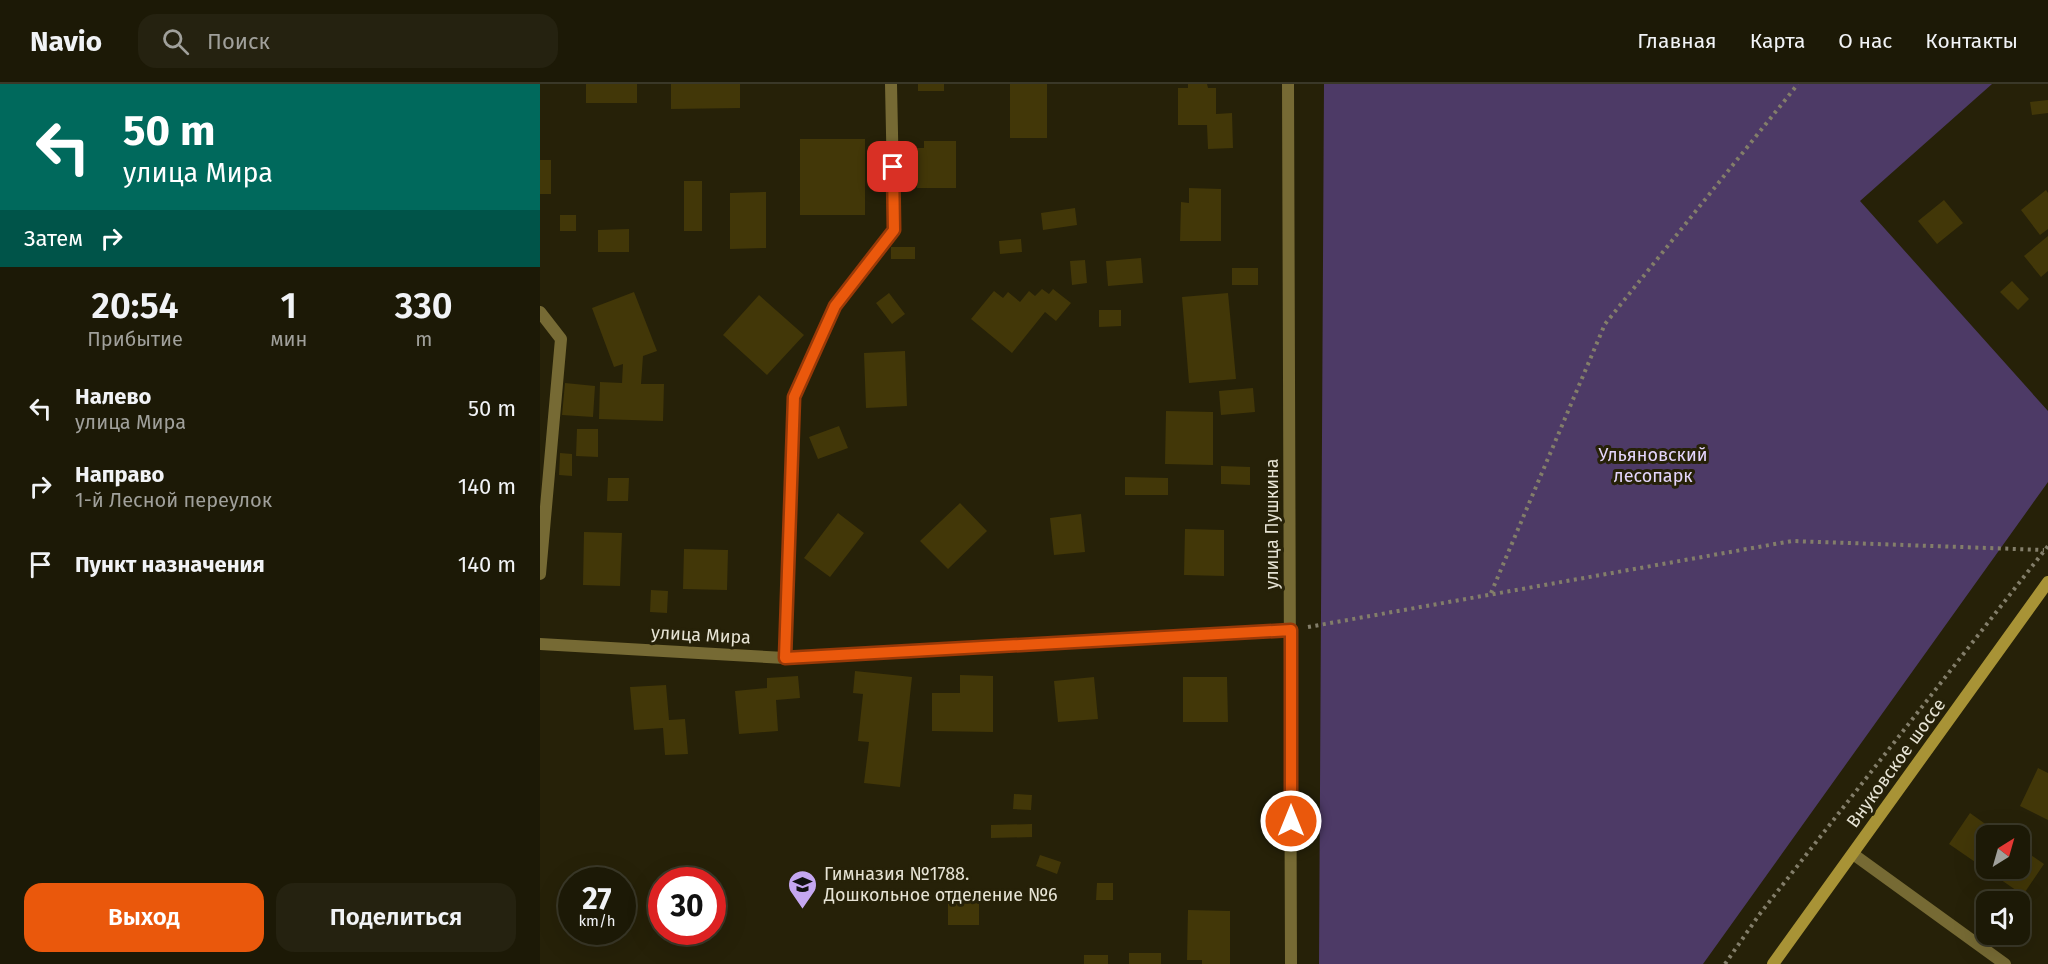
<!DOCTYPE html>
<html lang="ru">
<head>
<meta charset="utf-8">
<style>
	body { margin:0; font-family:"Fira Sans",sans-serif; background:#252210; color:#f1f3f6; height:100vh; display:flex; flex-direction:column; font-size:22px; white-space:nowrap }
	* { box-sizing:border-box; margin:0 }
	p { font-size:20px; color:#a0a09b }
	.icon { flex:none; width:33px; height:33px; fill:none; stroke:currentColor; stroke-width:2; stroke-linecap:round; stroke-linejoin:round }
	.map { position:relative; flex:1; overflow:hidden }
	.panel { display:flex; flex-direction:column; background:#1c1906; width:540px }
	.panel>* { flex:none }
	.guide { background:#00695c; color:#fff; overflow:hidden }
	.needle { width:39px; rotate:37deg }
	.tools { position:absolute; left:1436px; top:741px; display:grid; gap:12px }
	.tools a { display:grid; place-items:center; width:54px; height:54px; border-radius:12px; background:#1c1906; box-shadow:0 6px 24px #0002,0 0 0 2px #3a3828; font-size:30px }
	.speed { position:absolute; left:18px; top:783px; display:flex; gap:12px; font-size:30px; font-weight:700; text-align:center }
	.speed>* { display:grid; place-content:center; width:78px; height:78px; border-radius:50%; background:#1c1906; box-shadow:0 6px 24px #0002,0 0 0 2px #3a3828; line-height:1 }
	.speed small { font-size:15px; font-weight:400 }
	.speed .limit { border:9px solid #d22; background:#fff; color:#111 }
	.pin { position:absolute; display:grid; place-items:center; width:51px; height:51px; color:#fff; margin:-26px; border-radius:12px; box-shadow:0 3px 9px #0006 }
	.me { position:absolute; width:66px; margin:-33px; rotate:0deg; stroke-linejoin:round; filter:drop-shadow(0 0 4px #0008) }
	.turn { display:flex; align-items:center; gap:21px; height:126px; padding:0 24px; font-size:27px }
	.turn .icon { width:78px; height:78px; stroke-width:2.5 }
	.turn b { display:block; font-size:42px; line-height:51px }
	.then { display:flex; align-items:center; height:57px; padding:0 24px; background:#0003; gap:12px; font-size:22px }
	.eta { display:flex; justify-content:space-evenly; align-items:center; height:102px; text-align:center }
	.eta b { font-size:36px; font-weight:600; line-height:42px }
	.cta { display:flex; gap:12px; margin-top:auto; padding:12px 24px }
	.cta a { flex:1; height:69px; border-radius:18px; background:#ea580c; color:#fff; font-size:24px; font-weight:600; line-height:69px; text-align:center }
	.cta a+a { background:#252210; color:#f1f3f6 }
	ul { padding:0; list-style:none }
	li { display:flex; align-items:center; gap:18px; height:78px; padding:0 24px }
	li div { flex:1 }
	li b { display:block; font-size:22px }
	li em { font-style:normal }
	header { display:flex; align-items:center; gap:36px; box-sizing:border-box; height:84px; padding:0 30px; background:#1c1906; border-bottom:2px solid #3a3828 }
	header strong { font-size:28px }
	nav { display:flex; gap:33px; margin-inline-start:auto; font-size:21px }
	.search { width:420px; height:54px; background:#252210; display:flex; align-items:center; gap:15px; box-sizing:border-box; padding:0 21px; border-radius:18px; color:#a0a09b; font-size:22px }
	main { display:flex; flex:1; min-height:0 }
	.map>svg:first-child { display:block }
</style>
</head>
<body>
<header>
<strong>Navio</strong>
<div class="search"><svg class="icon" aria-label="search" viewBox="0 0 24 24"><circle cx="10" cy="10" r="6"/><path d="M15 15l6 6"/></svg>Поиск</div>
<nav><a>Главная</a><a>Карта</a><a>О нас</a><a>Контакты</a></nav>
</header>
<main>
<section class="panel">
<div class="guide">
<div class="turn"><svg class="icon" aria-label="left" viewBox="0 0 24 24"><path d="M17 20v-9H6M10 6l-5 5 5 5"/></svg><div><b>50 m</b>улица Мира</div></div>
<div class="then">Затем<svg class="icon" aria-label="right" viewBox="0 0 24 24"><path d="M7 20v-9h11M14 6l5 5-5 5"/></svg></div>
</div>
<div class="eta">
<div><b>20:54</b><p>Прибытие</p></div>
<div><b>1</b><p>мин</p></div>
<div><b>330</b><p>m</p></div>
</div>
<ul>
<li><svg class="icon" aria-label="left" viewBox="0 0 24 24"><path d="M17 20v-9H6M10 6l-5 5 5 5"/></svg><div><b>Налево</b><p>улица Мира</p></div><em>50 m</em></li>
<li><svg class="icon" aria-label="right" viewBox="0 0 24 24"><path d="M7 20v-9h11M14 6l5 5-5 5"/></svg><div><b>Направо</b><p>1-й Лесной переулок</p></div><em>140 m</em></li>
<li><svg class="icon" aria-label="arrive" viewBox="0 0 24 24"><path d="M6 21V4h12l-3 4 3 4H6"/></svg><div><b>Пункт назначения</b></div><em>140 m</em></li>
</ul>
<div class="cta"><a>Выход</a><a>Поделиться</a></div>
</section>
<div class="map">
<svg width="1508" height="880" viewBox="0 0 1508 880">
	<rect width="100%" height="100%" fill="#262108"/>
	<!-- green -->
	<path fill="#4d3a66" d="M784,0H1452L1320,117L1508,327V398L1163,880H779Z"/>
	<!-- building -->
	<path fill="#423708" d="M46,0H97V19H46Z
		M131,0H200V24L131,25Z
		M378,0H404V7H378Z
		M470,0H507V54H470Z
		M648,0H667L668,4H676V30L692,29L693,64L668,65L667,41H638V4H648Z
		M1508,16V29L1492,31L1490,18Z
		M260,55H325V131H260Z
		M384,57H416V104H377V64H384Z
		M0,76H11V110H0Z
		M144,97H162V147H144Z
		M649,104L681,105V157H640L641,118L649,119Z
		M1506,106L1508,109V145L1500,151L1481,126Z
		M226,108V164L190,165V109Z
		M1404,116L1423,139L1397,160L1378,137Z
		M535,124L537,141L503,146L501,129Z
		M20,131H36V147H20Z
		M89,145V168H58V146Z
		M1508,152V187L1501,193L1484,172Z
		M481,155L482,168L460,170L459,157Z
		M351,163H375V175H351Z
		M601,174L603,199L568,202L566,177Z
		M545,176L547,199L532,201L530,177Z
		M692,184H718V201H692Z
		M1472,197L1489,215L1478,226L1460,208Z
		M502,205L509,210L513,205L531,219L516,237L505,228L472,269L431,235L454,207L463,214L468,208L480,218L489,207L495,212Z
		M94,208L117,267L103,272L101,300H124L123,337L59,335L60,298L82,299L83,280L74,283L52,224Z
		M349,209L365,230L352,240L336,219Z
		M688,209L696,295L649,299L642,213Z
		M219,211L264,251L227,291L183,251Z
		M559,226H581V242L559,243Z
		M365,267L367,322L326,324L324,269Z
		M25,299L55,302L53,333L22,331Z
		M713,304L715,328L681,331L679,307Z
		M626,327L673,328V381L625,380Z
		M299,342L308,364L278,375L269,353Z
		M37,345H58V373L36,372Z
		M20,369L32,370V392L19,391Z
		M681,382L710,383V401L681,400Z
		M585,393L628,394V411H585Z
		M68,394H89L88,417H67Z
		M420,419L447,447L408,485L380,457Z
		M298,429L324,449L290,493L264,474Z
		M541,430L545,468L514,471L510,434Z
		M645,445L684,446V492L644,491Z
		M44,448L82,449L80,502L43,501Z
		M144,465L188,466L187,506L143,505Z
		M111,506L128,507L127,529L110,528Z
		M315,587L372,593L360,703L324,699L329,658L318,657L323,610L313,609Z
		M420,591L453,592V648L392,647V609H420Z
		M258,592L260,614L236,616L238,647L199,650L195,607L227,604V594Z
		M554,593L558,635L518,638L514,597Z
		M643,593H687L688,638H643Z
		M126,601L129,636L145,635L148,670L125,671L123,644L94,646L90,603Z
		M1498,684L1508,689V736L1480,722Z
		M474,710L492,711L491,726L473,725Z
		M1430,729L1462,752H1446V784H1479V763L1504,780L1483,811L1409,760Z
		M492,740V753L451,754V741Z
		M500,771L521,778L517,790L496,782Z
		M557,799H573V816H556Z
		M408,809H439V841H408Z
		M648,826L690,827V880H662V876H647Z
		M589,869H621V880H589Z
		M544,871H568V880H544Z"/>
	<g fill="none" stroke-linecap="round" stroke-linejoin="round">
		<!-- path -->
		<path stroke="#837e6a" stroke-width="4" stroke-dasharray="3 4.5" stroke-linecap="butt" d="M951,509L1065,240L1258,0
			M768,543L1252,457L1504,466
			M1185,880L1219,831L1508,462"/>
		<!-- street -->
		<path stroke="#766a34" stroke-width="12" d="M748,0L751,880
			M0,228L21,255L0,490
			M0,560L245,574L751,546
			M245,574L254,313L295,222L354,146L351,0
			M1313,770L1465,880"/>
		<!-- secondary -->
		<path stroke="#a89336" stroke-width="12" d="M1233,880L1508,498"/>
	</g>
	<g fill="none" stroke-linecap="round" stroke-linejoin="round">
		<defs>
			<path id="route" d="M353,83L354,146L295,222L254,313L245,574L751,546V737"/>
		</defs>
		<!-- route casing -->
		<use href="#route" stroke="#983908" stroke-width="15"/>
		<!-- route -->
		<use href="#route" stroke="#ea580c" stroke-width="10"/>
	</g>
	<!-- icons -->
	<defs>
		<symbol id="school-pin" viewBox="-11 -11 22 30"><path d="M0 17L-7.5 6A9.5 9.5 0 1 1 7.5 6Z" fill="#c5a7f1" stroke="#262108"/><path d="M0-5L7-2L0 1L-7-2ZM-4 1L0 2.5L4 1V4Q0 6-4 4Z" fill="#111"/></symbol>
	</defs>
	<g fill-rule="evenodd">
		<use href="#school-pin" x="246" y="784" width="33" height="45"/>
	</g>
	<g text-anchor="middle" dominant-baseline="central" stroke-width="6" stroke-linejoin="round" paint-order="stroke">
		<!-- park labels -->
		<g font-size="18" fill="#e4d5fc" stroke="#262108">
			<text x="1113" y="371">Ульяновский<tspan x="1113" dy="21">лесопарк</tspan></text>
		</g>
		<!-- street labels -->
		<g font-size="18" fill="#e6e3d4" stroke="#262108">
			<text transform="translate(732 440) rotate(-90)">улица Пушкина</text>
			<text transform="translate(161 551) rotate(3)">улица Мира</text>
			<text transform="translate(1356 679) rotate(-54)">Внуковское шоссе</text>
		</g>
		<!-- poi labels -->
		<g font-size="18" fill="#e6e3d4" stroke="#262108" text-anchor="start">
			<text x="284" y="790">Гимназия №1788.<tspan x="284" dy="21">Дошкольное отделение №6</tspan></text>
		</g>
	</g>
</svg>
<div class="tools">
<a><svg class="needle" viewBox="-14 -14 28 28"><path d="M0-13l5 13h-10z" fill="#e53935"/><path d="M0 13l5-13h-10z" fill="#a0a09b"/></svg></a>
<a><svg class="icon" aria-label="sound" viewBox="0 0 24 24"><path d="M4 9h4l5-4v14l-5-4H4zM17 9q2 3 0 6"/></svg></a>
</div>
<div class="speed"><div>27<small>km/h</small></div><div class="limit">30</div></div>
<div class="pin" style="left:353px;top:83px;background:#d93025"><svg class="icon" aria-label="arrive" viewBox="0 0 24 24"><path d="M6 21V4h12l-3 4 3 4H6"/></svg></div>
<svg class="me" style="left:751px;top:737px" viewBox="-20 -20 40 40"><circle r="17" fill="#ea580c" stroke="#fff" stroke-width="3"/><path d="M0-11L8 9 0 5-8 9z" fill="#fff"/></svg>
</div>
</main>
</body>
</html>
